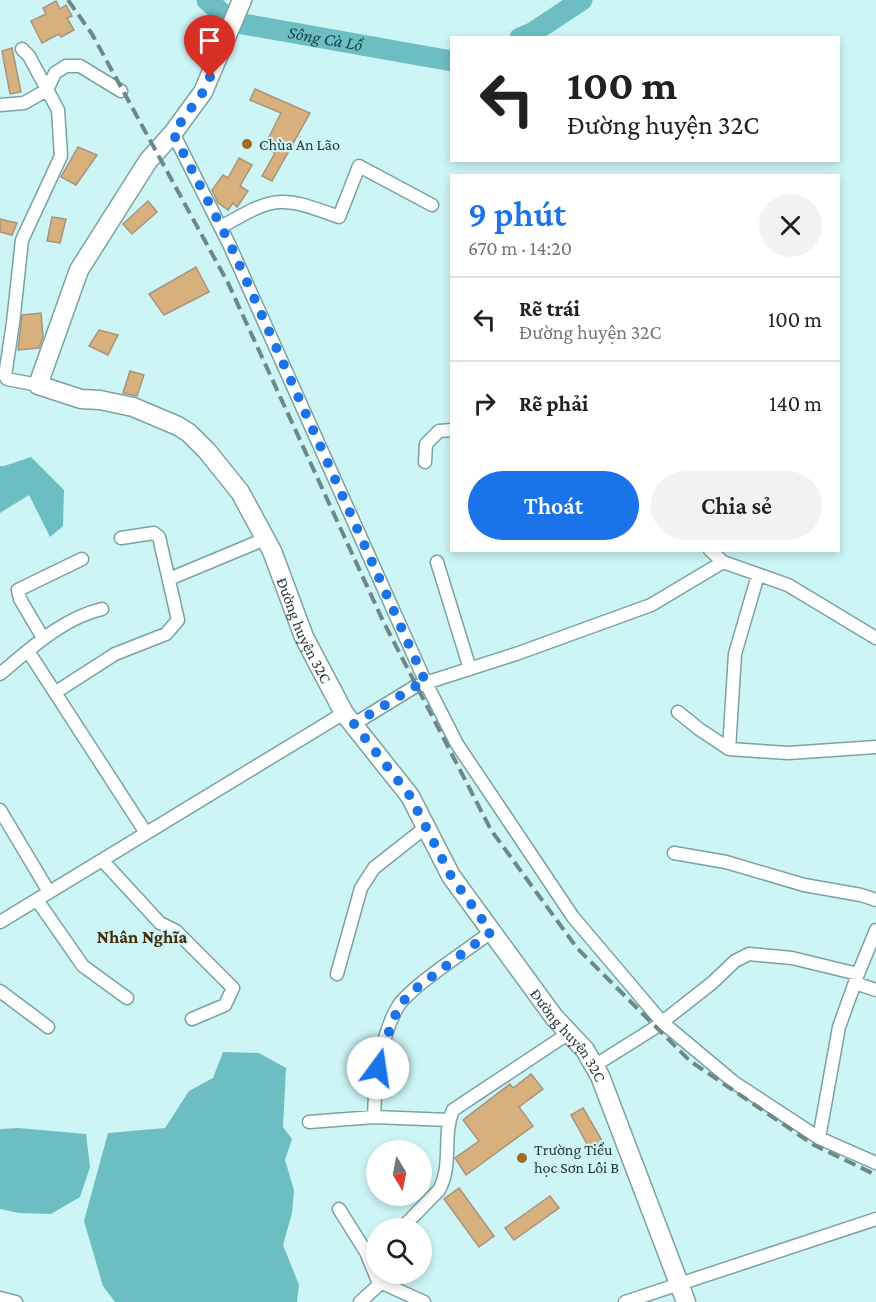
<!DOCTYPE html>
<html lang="vi">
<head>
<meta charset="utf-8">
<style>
	body { margin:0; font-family:"Crimson Pro",serif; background:#f2f2f2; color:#202124; height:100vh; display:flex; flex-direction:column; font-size:22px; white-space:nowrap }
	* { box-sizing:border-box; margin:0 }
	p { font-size:20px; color:#757577 }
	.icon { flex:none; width:33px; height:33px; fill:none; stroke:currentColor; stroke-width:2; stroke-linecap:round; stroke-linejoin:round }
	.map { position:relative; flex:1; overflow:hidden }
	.sheet { position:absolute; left:450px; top:174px; width:390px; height:378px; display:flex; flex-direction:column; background:#fff; border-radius:0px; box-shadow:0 3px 9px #0003 }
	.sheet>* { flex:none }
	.guide { position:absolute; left:450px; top:36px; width:390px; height:126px; border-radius:0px; box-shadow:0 3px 9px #0003; background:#fff; color:#202124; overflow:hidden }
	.needle { width:39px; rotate:170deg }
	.fabs { position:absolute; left:366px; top:1140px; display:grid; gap:12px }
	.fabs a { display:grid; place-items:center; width:66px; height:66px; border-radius:50%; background:#fff; box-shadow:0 3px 9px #0003; font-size:30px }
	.pin { position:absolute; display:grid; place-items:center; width:51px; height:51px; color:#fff; margin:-62px -26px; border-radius:50% 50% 50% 0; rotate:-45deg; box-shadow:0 0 6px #0007 }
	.pin .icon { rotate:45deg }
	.me { position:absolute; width:66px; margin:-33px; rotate:14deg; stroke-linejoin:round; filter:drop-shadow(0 0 4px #0008) }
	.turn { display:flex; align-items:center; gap:21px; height:126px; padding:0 18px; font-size:27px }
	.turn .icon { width:78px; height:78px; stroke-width:2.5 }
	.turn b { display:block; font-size:42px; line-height:51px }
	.round { display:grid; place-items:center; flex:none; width:63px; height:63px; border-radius:32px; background:#f2f2f2 }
	.head { display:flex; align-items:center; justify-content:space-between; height:102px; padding:0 18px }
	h1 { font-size:36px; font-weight:600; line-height:45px; color:#1a73e8 }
	.button { display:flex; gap:12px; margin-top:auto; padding:12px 18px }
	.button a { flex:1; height:69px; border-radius:36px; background:#1a73e8; color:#fff; font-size:24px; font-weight:600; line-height:69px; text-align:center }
	.button a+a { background:#f2f2f2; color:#202124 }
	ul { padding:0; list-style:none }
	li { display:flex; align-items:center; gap:18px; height:84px; padding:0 18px; border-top:2px solid #e0e0e0 }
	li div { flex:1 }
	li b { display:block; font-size:22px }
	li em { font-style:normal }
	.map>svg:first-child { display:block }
</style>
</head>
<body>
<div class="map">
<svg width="876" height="1302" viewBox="0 0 876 1302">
	<rect width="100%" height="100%" fill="#cdf5f6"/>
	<!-- water -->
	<path fill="#6cbec2" d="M31,457L64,490L63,526L50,537L29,495L0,513V466H4Z
		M223,1052L259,1053L286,1068L283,1127L292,1139L285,1160L294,1190L292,1213L283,1245L299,1285L297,1302H115L103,1286L84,1221L108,1133L165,1128L189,1091L213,1078Z
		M18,1128L86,1134L90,1167L80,1197L51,1214L19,1213L0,1209V1129Z"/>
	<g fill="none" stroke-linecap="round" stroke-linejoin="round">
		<!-- river -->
		<g stroke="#6cbec2" stroke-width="21">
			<path id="s1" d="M207,0L232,22L452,61"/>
			<path d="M520,38L532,33L582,0"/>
		</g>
	</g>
	<!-- building -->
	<path fill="#d8b07e" stroke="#a8947d" stroke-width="1.5" d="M56,1L60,9L66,5L72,16L67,18L74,30L61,37L59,34L42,43L31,21L46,14L43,8Z
		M12,48L21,92L10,94L2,51Z
		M255,89L310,113L272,181L262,176L275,153L264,147L281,113L250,100Z
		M78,147L97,155L76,185L61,177Z
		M239,158L252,165L240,186L248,191L237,207L233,203L228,210L218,203L212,190L223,175L228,178Z
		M148,201L157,212L132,234L123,224Z
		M52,217L66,219L60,243L47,241Z
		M0,219L17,223L12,235L0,232Z
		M196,267L209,292L164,315L149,294Z
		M41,313L43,337L39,348L18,350L22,315Z
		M99,330L118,335L108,355L89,346Z
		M130,371L144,375L137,396L123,393Z
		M531,1074L543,1089L519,1107L533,1126L466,1175L455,1158L479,1141L463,1120L510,1084L513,1088Z
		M583,1108L604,1144L591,1151L571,1115Z
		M459,1188L494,1236L479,1247L444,1199Z
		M550,1196L559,1208L514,1240L505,1228Z"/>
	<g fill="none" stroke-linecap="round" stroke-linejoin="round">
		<defs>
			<path id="street" d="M22,49L29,56L58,110L61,156L22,240L13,323L5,376L7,379L38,385
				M0,105L24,103L47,90L55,73L66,66H80L121,91
				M173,133L229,244L426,683L457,744L573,917L662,1022L735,1083L819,1138L876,1163
				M221,227C275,196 280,195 339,217L359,166L432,205
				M425,462L426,444L439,431L452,430
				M710,550L723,562L788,585L876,638
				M437,562L470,669
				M169,579L265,539
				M43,638L20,599L18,590L82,559
				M28,651L146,833
				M0,674C30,649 63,618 102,609
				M56,692L115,654L166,634L178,620L159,537L154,533L121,538
				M678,712L699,729L729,749L788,753L876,747
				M354,724L416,686L516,654L651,605L723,562
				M729,749L735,654L758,575
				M0,810L49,892
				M674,853L726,862L804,885L861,895L876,900
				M102,860L160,923L176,931L233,988L225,1005L192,1019
				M37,900L83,966L127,998
				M0,922L344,713
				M337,974L361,888L374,868L426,827
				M855,983L876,990
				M0,991L48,1027
				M594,1066L656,1027L712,983L735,961L749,954L792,958L858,974
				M374,1117C375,1082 380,1039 397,1008C409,987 469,949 491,932
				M309,1122L374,1117L449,1120
				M819,1138L839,1027L858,974L876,930
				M339,1209L366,1252L378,1281L424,1302
				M402,1228L439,1190C453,1165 442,1135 453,1110L569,1033
				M0,1298L16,1302
				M360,1302L381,1283
				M625,1302L876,1219"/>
			<g id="secondary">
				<path id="s2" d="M242,0L203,92L173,133L148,161L79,270L38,385L81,399L100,400L133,407L178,426L189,433L207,451L240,492L272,551L304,637L344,713L410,796L451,876L554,1017L585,1050L600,1076L686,1302"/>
			</g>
		</defs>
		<!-- street casing -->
		<use href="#street" stroke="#7ca1a3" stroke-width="15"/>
		<!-- secondary casing -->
		<use href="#secondary" stroke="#7ca1a3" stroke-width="21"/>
		<!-- street -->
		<use href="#street" stroke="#fff" stroke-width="12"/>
		<!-- secondary -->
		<use href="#secondary" stroke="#fff" stroke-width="18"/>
		<!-- rail -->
		<path stroke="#6e8788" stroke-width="4" stroke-dasharray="12 6" stroke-linecap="butt" d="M68,0L92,34L228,283L383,621L491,830L577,948L690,1061L814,1145L876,1175"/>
	</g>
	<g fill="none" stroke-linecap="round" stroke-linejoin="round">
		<!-- route -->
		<path stroke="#1a73e8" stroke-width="10" stroke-dasharray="0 18" d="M210,77L203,92L173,133L230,244L426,683L416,686L354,724L410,796L451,876L491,932L410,993L398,1008L382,1050L378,1068"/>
	</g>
	<!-- markers -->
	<g fill="#9e6b21" stroke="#cdf5f6" stroke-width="2">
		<circle cx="247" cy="144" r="6"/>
		<circle cx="522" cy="1158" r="6"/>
	</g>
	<g text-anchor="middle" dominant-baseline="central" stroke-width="4.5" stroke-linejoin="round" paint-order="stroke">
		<!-- poi labels -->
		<g font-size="16" fill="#283738" stroke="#cdf5f6" text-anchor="start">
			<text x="259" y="144">Chùa An Lão</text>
			<text x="534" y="1149">Trường Tiểu<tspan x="534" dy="18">học Sơn Lôi B</tspan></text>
		</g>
		<!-- street labels -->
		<g font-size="16" fill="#283738" stroke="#cdf5f6">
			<text stroke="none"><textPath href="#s2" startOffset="830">Đường huyện 32C</textPath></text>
			<text stroke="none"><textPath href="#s2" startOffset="1316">Đường huyện 32C</textPath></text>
		</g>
		<!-- water labels -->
		<g font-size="18" font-style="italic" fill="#1c4345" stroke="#cdf5f6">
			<text stroke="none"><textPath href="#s1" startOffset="128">Sông Cà Lồ</textPath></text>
		</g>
		<!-- neighbourhood labels -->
		<g font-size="18" font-weight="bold" fill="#432b07" stroke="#cdf5f6">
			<text x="142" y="937">Nhân Nghĩa</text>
		</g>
	</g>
</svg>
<div class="fabs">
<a><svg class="needle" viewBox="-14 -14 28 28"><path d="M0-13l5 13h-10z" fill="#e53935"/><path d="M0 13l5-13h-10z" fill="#757577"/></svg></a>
<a><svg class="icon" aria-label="search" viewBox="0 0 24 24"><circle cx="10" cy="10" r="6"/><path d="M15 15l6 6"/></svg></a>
</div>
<div class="pin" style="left:210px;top:77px;background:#d93025"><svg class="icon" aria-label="arrive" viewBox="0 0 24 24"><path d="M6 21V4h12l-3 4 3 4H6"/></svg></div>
<svg class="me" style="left:378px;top:1068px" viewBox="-20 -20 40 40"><circle r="19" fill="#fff"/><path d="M0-13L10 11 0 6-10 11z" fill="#1a73e8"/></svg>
<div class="guide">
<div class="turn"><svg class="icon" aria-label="left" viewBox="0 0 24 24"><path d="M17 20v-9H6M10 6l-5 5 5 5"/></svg><div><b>100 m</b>Đường huyện 32C</div></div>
</div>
<section class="sheet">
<div class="head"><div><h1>9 phút</h1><p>670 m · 14:20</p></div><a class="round"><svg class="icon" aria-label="close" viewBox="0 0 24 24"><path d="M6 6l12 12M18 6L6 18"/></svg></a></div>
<ul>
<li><svg class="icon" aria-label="left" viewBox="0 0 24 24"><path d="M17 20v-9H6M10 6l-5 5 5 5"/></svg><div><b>Rẽ trái</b><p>Đường huyện 32C</p></div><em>100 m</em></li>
<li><svg class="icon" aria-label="right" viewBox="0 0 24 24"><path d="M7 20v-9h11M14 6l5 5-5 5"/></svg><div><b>Rẽ phải</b></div><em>140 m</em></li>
</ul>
<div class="button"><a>Thoát</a><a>Chia sẻ</a></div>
</section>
</div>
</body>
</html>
